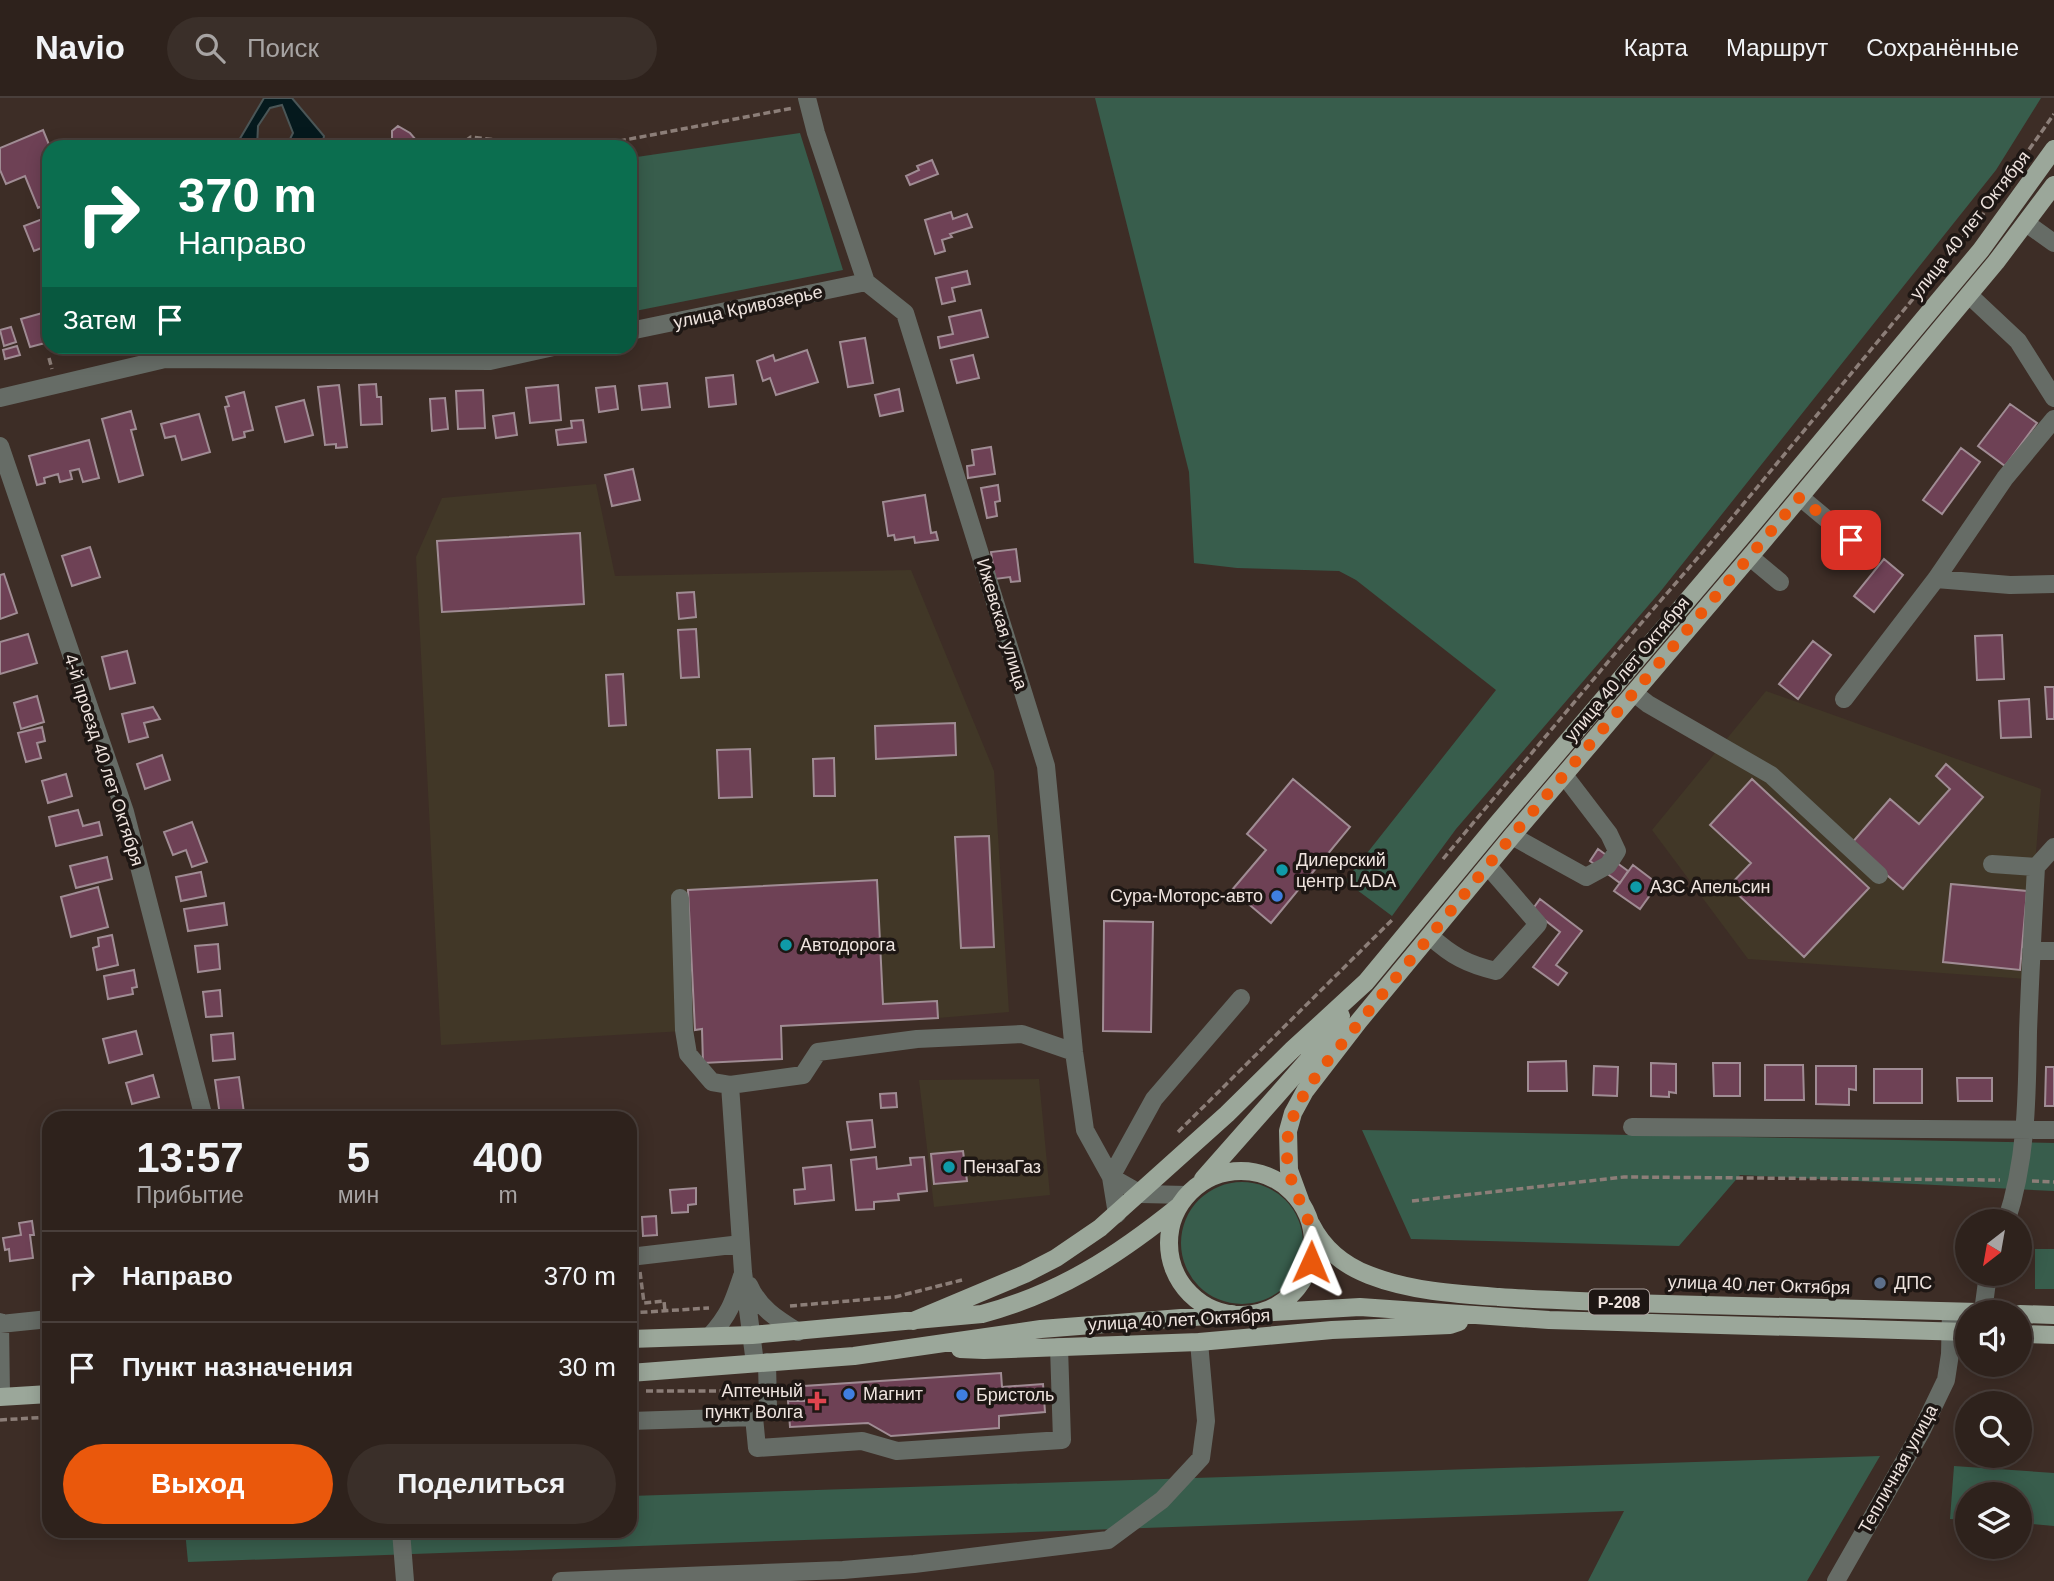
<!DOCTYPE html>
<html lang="ru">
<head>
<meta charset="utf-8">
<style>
	body { margin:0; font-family:Helvetica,sans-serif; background:#3a2f29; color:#f1f3f6; height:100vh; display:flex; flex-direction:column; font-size:26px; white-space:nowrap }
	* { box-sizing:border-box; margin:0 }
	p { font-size:23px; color:#a7a4a3 }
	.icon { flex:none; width:38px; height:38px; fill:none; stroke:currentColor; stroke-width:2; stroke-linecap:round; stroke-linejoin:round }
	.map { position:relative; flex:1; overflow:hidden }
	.drawer { position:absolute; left:42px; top:1013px; width:595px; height:427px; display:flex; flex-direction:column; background:#2e221c; border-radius:21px; box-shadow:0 4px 18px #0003,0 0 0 2px #493f3b }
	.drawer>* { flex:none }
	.top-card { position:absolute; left:42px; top:42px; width:595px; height:214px; border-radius:21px; box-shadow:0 4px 18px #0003,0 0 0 2px #493f3b; background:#0b6e4f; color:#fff; overflow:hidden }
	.needle { width:46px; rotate:211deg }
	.fabs { position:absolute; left:1955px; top:1111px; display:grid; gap:14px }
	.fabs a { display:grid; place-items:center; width:77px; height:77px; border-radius:50%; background:#2e221c; box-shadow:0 4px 18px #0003,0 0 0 2px #493f3b; font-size:35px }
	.pin { position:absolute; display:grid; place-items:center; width:60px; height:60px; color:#fff; margin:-30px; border-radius:14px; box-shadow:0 4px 10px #0006 }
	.me { position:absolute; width:77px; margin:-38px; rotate:1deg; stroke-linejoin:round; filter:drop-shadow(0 0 5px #0008) }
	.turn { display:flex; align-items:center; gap:24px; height:147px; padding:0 21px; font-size:32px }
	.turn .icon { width:91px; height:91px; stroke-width:2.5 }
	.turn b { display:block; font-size:49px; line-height:60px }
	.then { display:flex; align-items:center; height:66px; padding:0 21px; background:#0003; gap:14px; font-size:26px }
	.eta { display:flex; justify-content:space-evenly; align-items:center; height:119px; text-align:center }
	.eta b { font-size:42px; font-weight:600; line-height:49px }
	.button { display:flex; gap:14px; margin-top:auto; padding:14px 21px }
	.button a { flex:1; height:80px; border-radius:42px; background:#ea580c; color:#fff; font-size:28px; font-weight:600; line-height:80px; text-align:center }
	.button a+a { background:#3a2f29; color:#f1f3f6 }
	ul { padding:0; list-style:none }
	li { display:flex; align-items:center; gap:21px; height:91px; padding:0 21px; border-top:2px solid #493f3b }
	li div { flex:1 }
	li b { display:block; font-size:26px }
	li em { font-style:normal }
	header { display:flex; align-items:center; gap:42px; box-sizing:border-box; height:98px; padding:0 35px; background:#2e221c; border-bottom:2px solid #493f3b }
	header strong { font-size:33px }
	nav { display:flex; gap:38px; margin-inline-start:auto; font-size:24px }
	.search { width:490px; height:63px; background:#3a2f29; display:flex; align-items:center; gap:18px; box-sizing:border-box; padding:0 24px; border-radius:38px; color:#a7a4a3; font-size:26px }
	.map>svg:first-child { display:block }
</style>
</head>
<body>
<header>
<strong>Navio</strong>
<div class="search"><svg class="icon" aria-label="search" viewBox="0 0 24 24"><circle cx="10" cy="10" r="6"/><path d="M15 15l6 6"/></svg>Поиск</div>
<nav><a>Карта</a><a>Маршрут</a><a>Сохранённые</a></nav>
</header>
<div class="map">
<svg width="2054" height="1483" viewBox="0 0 2054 1483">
	<rect width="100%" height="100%" fill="#3d2d26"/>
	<!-- industrial -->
	<path fill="#413727" d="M596,386L615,478L911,472L994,673L1009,914L938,920L781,928L782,961L703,965L701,932L441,947L416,459L442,400Z
		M1766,593L2041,691L2026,881L1748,861L1652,732Z
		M1039,981L1050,1097L934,1109L919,982Z"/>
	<!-- green -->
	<path fill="#385d4c" d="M1095,0H2041L1996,72L1660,494L1456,731L1392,818L1345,783L1496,592L1356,482L1339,473L1237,470L1194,465L1189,374Z
		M800,35L843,172L630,214V60Z
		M1362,1032L2054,1045V1093L1740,1077L1679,1148L1411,1141Z
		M1181 1145a61 61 0 1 1 122 0a61 61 0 1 1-122 0Z
		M2035,1151H2054V1191H2035Z
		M1880,1358L1807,1483H1588L1624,1413L188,1464L185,1433H630V1398Z
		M1954,1368L2054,1375V1428L2020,1425V1396H1967V1422L1950,1421Z"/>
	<!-- water -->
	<path fill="#05191d" stroke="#4b5657" stroke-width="2" d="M264,0H292L324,38L322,49H286L293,35L282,7L270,10L258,28L257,49H235Z"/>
	<!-- building -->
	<path fill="#6e4155" stroke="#a08c94" stroke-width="2" d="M398,28L410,35L422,49H397L392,40V33Z
		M43,32L50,49L49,105L38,110L25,78L6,86L0,72V50Z
		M932,62L938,76L910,87L906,78L919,72L917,68Z
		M951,114L953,121L967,116L972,129L950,136L952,139L942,142L945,153L935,156L925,122Z
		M45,120L49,129V147L34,153L24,128Z
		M967,173L970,186L952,190L955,203L942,206L936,180Z
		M981,212L988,239L940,250L938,239L953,236L949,219Z
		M46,214L49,222V244L30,249L21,221Z
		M11,229L16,244L4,248L0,232Z
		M865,240L873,285L848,289L840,244Z
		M17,248L20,257L5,261L3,252Z
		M807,252L818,284L776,297L770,280L763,283L757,263L773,257L775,263Z
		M973,257L979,280L957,285L951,262Z
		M733,277L736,306L709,309L706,280Z
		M667,285L670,309L642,312L639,288Z
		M376,286L377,299H381L382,326L361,327L359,287Z
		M339,287L347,349L336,350V346L325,347L318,289Z
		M558,287L561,322L530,325L526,290Z
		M615,288L618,311L599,314L596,290Z
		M899,291L903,313L880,318L875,297Z
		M483,292L485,330L458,331L456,293Z
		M244,294L253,332L244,334L245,339L233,342L225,309L229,308L226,299Z
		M445,300L448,331L432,333L430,301Z
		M304,302L313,337L285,344L276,309Z
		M2010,306L2037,325L2005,368L1978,348Z
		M131,313L136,331L131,332L143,377L119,384L102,321Z
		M514,315L517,337L496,340L493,318Z
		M199,316L210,354L182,362L175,338L165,340L161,326Z
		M583,322L586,344L558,347L556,332L572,330L571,323Z
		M89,342L99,380L83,384L79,371L70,373L72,381L60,384L58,376L44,380L45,385L37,387L29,358Z
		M991,349L995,376L968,380L967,368L974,367L972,352Z
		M1961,350L1980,364L1942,416L1923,402Z
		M633,371L640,402L612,408L605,377Z
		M998,387L1000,403L995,404L997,418L987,420L981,390Z
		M925,397L931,435L936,434L938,442L915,445L914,439L895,442L894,437L888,438L883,404Z
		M580,435L584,506L442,514L437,443Z
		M90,449L100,479L72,488L62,458Z
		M1016,451L1020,483L1011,484L1010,479L995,481L991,454Z
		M1884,461L1903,477L1874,514L1854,498Z
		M4,476L17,515L0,521V477Z
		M694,494L696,519L679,521L677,495Z
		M696,531L699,579L681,580L678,532Z
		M28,536L37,565L0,576V544Z
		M2002,537L2004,581L1977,582L1975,538Z
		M1813,543L1831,557L1798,601L1779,586Z
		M127,553L135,585L110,591L102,559Z
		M623,576L626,627L609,628L606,577Z
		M2045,589H2054V621H2047Z
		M37,598L44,624L21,631L14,605Z
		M2029,601L2031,639L2001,640L1999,603Z
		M153,609L160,621L144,625L148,639L129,644L122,616Z
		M955,625L956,657L876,661L875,628Z
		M42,629L45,643L37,645L41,660L26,664L18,635Z
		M750,651L752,699L719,700L717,652Z
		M162,657L170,682L145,691L137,666Z
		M834,660L835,698H814L813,661Z
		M1946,666L1983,699L1903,791L1851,746L1890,701L1919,726L1950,691L1936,678Z
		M66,676L72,698L48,705L42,683Z
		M1293,681L1350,729L1271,825L1232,792L1266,752L1247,736Z
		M1752,681L1869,790L1804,859L1729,788L1751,765L1710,727Z
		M78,712L83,728L99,724L102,737L56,748L49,719Z
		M192,724L207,764L192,769L186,752L173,757L164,734Z
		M989,738L994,849L961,850L955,739Z
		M1598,751L1628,773L1620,785L1590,763Z
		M107,759L112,781L76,790L70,768Z
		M1633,767L1658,786L1640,811L1614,793Z
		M201,774L206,798L181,803L176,779Z
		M877,782L883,906L937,903L938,920L781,928L782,961L703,965L702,931L695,932L688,792Z
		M1951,786L2027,793L2020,872L1943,864Z
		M98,789L108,829L71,839L61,799Z
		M1540,801L1582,833L1556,867L1567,875L1558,887L1533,869L1560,834L1532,812Z
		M224,805L227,827L188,833L184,811Z
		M1104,823L1153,824L1151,934L1103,933Z
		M112,837L118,867L97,872L93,850L99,848L98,840Z
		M218,846L220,871L198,874L195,848Z
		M134,872L137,889L132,890L133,896L108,901L104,878Z
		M220,892L222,918L206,919L203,894Z
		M136,933L142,956L109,965L103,941Z
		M233,935L235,961L213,963L211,937Z
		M1566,963L1567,993H1528V964Z
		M1651,965L1676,966V995L1669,994V999L1651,998Z
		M1713,965H1740V998H1714Z
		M1765,967H1803L1804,1002H1765Z
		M1594,968L1618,969L1617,998L1593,997Z
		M1816,968H1856V992L1849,991V1007L1816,1006Z
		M2046,969H2054V1008H2045Z
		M1874,971H1922V1005H1874Z
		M153,977L159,999L132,1006L126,985Z
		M239,979L244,1015L220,1018L215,982Z
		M1957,980H1992V1003H1958Z
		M896,995L897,1009L881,1010L880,996Z
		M872,1022L875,1049L851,1052L847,1024Z
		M963,1053L967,1083L934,1086L931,1056Z
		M876,1059L877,1071L911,1067L910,1060L924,1059L927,1093L898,1096L899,1102L874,1104V1111L856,1112L851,1062Z
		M831,1067L834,1102L795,1106L794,1092L805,1091L803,1070Z
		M696,1090V1106L688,1107V1114L672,1115L670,1092Z
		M656,1118L657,1137L643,1138L642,1119Z
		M32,1123L34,1137H30L33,1160L10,1163L9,1151L5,1152L3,1140L21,1137L19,1125Z
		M1001,1275L1002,1289L1043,1286L1045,1314L999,1318V1330L891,1338L868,1325L790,1329L788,1303H804V1288Z"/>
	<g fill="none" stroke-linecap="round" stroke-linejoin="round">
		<!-- path -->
		<path stroke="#8c7e78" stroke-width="3.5" stroke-dasharray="7 3.5" stroke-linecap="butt" d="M457,49L471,39L558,49
			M588,49L793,10
			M2005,86L2054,16
			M49,260L52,271
			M1443,761L1618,552L1726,427L1984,115
			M1178,1034L1394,820
			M2032,1083L2054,1084
			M1412,1103L1624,1079L2000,1082
			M640,1174L644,1205L664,1203L665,1213
			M790,1208L895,1199L962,1182
			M630,1215L709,1210
			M646,1293H721
			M0,1322L49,1319"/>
		<!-- minor -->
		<path stroke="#666c66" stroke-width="18" d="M807,0L816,35L866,184L905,215L1046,668L1074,954L1085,1032L1111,1079L1117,1116
			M2026,125L2054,145
			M1969,197L2018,243L2054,300
			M630,233L866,184
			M0,300L165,261L490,263L558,248
			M0,348L125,714L204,1020
			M1800,399L1871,458
			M1750,459L1780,484
			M1936,481L2010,487L2054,486
			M1634,595L1648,606L1771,677L1879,777
			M1844,601L1936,481L2005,380L2054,321
			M1512,738L1586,779L1608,767L1617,753L1609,736L1564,677
			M1992,766L2036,769C2033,824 2030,879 2028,934C2027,998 2027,1062 2006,1124
			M2036,769L2054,749
			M680,800L684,932L688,956L712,984L730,987
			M1430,838C1452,858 1467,866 1496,873L1538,826L1488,768
			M2031,853H2054
			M1632,1029L2054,1032
			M1111,1079L1154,1001L1241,900
			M1111,1079L1141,1096L1187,1097
			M630,1159L741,1146
			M749,1187C759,1210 777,1221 798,1234
			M1983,1214L1988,1176
			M0,1224L1,1298
			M0,1226L49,1221
			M710,1238C729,1217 733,1205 742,1178
			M755,1265L743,1174L730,987L803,977L818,954L917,941L1022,936L1074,954
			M754,1319L768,1310L767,1264
			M630,1323L754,1319L757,1350L862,1343L897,1353L1062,1342L1059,1249
			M401,1433L405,1483
			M711,1477L843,1472L914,1466L1108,1442L1162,1402L1201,1360L1206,1323L1199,1244
			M561,1483L711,1477V1483
			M1836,1483L1921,1334L1946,1282L1950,1256L1951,1214"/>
		<!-- major -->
		<path stroke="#9ba79a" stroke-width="18" d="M1169 1145a72 72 0 1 1 144 0a72 72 0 1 1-144 0Z
			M1203,1081L1308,962L1341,918
			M1300,1102L1289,1072L1288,1033L1293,1015L1305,993L1359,923L1512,738L1764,442L1996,164L2054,87
			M1311,1126C1323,1150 1343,1167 1369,1177C1410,1193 1456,1196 1499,1199C1542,1202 1584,1203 1627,1205C1744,1208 1861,1211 1978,1214
			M1258,1215L1360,1209L1549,1222L1967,1234
			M2020,1216L2054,1217
			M913,1223L1025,1176L1056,1160L1100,1130L1227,1016L1292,952L1366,884L1497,726L1749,430L1981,152L2054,51
			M2020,1236L2054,1237
			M630,1241L752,1237L982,1216C1060,1195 1117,1158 1179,1108
			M960,1251L984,1252L1199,1244L1332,1232L1450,1227L1459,1224
			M630,1275L854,1258L1041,1231L1232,1216
			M0,1299L49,1296"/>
	</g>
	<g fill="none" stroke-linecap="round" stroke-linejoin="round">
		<!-- route -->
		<path stroke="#ea580c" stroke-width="12" stroke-dasharray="0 21.6" d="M1311,1164C1315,1137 1310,1125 1299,1101C1274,1048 1290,1013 1322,970L1512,738L1800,399L1851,442"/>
	</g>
	<!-- markers -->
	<g fill="#0f9aa8" stroke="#1e1714" stroke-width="2.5">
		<circle cx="1282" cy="772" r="7"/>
		<circle cx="1636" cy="789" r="7"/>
		<circle cx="786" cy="847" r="7"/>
		<circle cx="949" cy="1069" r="7"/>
	</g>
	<g fill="#3f7fe0" stroke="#1e1714" stroke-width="2.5">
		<circle cx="1277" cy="798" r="7"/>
		<circle cx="849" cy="1296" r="7"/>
		<circle cx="962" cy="1297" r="7"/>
	</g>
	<circle fill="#5c6f8a" stroke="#1e1714" stroke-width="2.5" cx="1880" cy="1185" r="7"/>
	<path fill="#e0444e" stroke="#1e1714" stroke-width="2.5" d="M813.5 1292.5h7v7h7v7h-7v7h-7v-7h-7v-7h7z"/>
	<g text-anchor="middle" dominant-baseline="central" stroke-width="7" stroke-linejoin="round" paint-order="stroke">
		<!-- shield labels -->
		<rect fill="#1e1714" stroke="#b0a6a2" stroke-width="2" x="1589" y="1191.5" width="60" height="25" rx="5"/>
		<g font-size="16" font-weight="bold" fill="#efe4df">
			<text x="1619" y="1204">Р-208</text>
		</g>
		<!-- street labels -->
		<g font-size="18" fill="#efe4df" stroke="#1e1714">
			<text transform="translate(1970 127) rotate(-52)">улица 40 лет Октября</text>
			<text transform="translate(748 209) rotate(-12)">улица Кривозерье</text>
			<text transform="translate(1002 526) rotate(73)">Ижевская улица</text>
			<text transform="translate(1627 571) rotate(-50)">улица 40 лет Октября</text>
			<text transform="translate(104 662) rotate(72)">4-й проезд 40 лет Октября</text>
			<text transform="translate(1759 1187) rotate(2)">улица 40 лет Октября</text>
			<text transform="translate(1179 1222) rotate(-3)">улица 40 лет Октября</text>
			<text transform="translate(1898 1371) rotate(-61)">Тепличная улица</text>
		</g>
		<!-- poi labels -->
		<g font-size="18" fill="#efe4df" stroke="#1e1714" text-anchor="start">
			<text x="1296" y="762">Дилерский<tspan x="1296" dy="21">центр LADA</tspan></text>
			<text x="1650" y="789">АЗС Апельсин</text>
			<text x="1263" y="798" text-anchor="end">Сура-Моторс-авто</text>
			<text x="800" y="847">Автодорога</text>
			<text x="963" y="1069">ПензаГаз</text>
			<text x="1894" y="1185">ДПС</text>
			<text x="803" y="1293" text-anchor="end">Аптечный<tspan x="803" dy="21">пункт Волга</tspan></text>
			<text x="863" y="1296">Магнит</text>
			<text x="976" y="1297">Бристоль</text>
		</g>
	</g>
</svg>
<div class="fabs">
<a><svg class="needle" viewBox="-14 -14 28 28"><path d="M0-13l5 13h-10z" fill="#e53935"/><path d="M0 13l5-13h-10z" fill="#a7a4a3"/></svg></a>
<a><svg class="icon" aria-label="sound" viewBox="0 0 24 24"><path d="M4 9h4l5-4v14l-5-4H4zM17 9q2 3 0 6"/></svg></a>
<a><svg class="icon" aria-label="search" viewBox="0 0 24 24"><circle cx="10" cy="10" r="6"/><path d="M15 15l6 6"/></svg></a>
<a><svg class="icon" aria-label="layers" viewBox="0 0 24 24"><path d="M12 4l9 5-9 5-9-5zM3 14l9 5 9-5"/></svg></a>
</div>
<div class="pin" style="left:1851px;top:442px;background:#d93025"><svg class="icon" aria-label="arrive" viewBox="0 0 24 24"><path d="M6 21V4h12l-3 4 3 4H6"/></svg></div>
<svg class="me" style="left:1311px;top:1164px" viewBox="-20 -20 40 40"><path d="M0-17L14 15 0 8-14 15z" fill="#ea580c" stroke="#fff" stroke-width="4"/></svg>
<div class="top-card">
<div class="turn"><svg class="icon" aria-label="right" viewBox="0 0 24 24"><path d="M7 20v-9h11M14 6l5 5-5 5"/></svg><div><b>370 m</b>Направо</div></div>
<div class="then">Затем<svg class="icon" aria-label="arrive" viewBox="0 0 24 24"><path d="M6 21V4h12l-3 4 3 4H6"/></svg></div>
</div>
<section class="drawer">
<div class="eta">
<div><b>13:57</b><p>Прибытие</p></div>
<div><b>5</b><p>мин</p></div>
<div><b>400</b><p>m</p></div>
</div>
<ul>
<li><svg class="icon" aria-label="right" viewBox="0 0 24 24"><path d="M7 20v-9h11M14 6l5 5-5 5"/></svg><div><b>Направо</b></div><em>370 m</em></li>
<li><svg class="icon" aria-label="arrive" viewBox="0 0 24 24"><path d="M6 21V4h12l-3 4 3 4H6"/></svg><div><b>Пункт назначения</b></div><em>30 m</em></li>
</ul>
<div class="button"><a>Выход</a><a>Поделиться</a></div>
</section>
</div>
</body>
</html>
